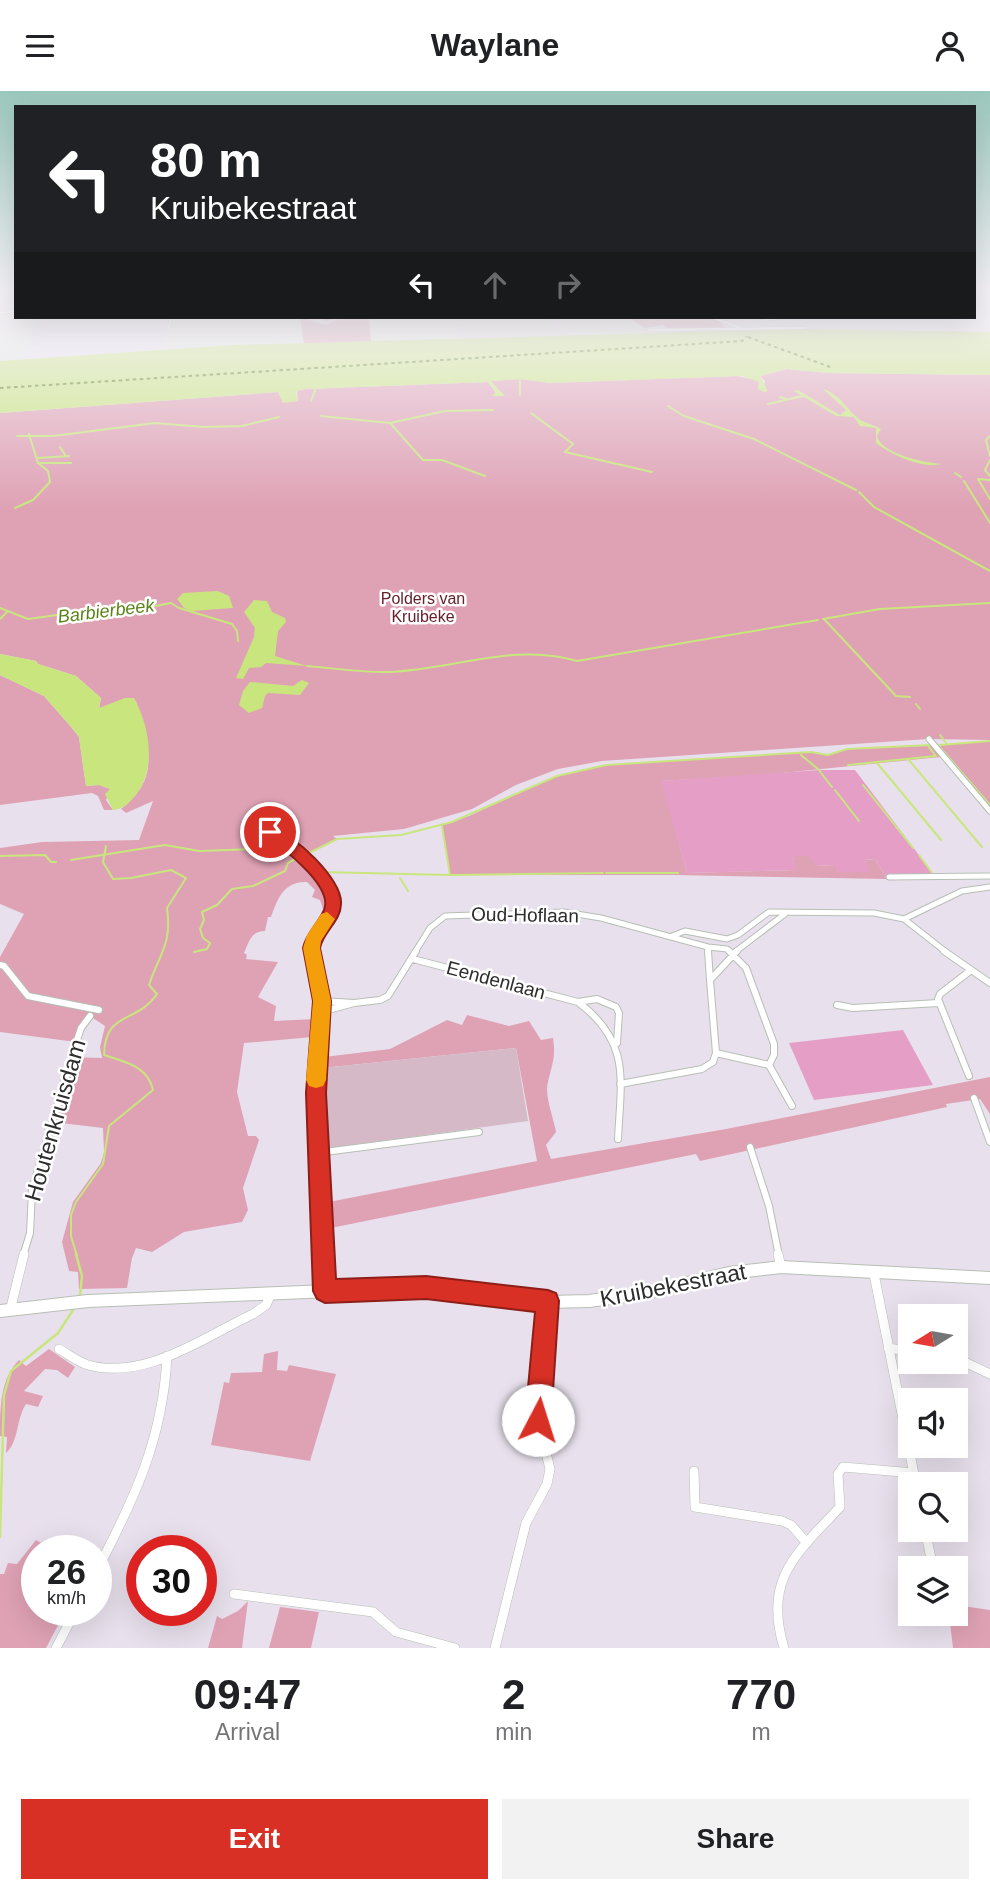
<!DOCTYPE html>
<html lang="en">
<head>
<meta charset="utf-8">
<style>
	body { margin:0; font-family:Helvetica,sans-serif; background:#f2f2f2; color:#202124; height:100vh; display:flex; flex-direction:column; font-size:26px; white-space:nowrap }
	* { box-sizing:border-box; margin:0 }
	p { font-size:23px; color:#757577 }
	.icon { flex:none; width:38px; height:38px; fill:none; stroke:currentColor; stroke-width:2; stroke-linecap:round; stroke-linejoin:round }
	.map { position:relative; height:1557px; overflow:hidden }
	.panel { display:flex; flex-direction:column; background:#fff; flex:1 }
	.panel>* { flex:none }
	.banner { position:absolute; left:14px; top:14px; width:962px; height:214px; border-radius:0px; box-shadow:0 7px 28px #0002; background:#202124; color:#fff; overflow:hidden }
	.needle { width:46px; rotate:259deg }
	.controls { position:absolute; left:898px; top:1213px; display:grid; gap:14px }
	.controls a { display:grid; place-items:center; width:70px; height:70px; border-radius:0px; background:#fff; box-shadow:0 7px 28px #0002; font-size:35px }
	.speed { position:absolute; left:21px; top:1444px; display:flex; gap:14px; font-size:35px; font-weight:700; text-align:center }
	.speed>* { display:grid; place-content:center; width:91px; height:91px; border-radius:50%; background:#fff; box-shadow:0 7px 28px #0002; line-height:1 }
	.speed small { font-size:18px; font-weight:400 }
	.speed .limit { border:10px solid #d22; background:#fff; color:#111 }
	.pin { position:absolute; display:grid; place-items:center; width:60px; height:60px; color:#fff; margin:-30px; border:4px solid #fff; border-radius:50%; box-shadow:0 2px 7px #0007 }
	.me { position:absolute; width:77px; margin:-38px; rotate:5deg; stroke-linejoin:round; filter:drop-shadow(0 0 5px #0008) }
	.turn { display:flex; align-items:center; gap:24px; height:147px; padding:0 21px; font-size:32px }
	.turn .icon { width:91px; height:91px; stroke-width:2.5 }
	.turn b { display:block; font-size:49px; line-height:60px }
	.lanes { display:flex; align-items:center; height:66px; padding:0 21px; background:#0003; justify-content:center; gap:35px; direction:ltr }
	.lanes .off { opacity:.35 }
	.eta { display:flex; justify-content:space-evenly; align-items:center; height:119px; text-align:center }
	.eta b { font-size:42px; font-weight:700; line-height:49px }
	.button { display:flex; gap:14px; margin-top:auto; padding:14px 21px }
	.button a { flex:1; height:80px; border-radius:0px; background:#d93025; color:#fff; font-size:28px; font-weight:700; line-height:80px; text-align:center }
	.button a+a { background:#f2f2f2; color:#202124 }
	header { display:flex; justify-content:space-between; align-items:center; height:91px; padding:0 21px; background:#fff; font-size:32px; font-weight:700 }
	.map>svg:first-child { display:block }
</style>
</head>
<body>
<header><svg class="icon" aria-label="menu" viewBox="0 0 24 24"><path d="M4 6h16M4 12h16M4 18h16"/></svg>Waylane<svg class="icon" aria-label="person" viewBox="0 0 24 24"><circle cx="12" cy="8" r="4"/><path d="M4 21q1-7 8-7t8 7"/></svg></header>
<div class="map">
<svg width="990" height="1557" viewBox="0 0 990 1557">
	<rect width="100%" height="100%" fill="#e8e1ed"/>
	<!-- industrial -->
	<path fill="#e1e7e2" d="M16,222V226L37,227L26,269L0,271V223Z
		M173,226H300L304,253L171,261L172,256H161Z
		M369,226H546L555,240L559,241L566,239L557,226H628L645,237L640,243L617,244H470L461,233H456L457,248L371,250Z"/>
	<!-- green -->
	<path fill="#dfa2b5" d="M300,226L326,234L341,227L325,230L320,226H369L371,250L304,253Z
		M628,226H708L723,230L720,231L726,238H667L663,234L645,237Z
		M787,278L828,282L990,284V649L930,648L938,654L990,650V722L941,666L761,684L662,690L687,782L795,779L793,765H810L817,775L835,774L838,781H868L865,769L875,768L887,788L674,784H450L442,734L469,725L557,685L582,679L606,674L811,661L828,664L847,658L930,654L928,648L602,670L558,678L516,694L472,718L404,738L333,745L337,748L300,767L325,798L329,815L323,818L320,809L312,806L315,799L307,791C284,790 278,807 271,826H268L265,840C251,840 249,851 244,862L247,864L246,868L278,871L258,906L276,915L274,930L315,928L313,946L244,952L237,1001L248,1045H256L259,1049L243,1097L248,1119L242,1131L184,1141L152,1161L136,1157L132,1167L127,1197L79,1198L78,1181L69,1180L62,1151L73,1111L101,1072L104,1061L103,1037L52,1031L71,966L102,967L100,956L105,935L90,925L76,951L0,941V866L24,823L0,813V757L42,751L139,749L153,710L126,722L121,718C164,684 146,654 136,610L117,612L99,618L101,607L76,585L38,573L36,570L0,563V322L278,301L283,311L298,310L297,300L306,298L488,291L496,302L493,305H504L490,290L520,288L551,292L737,285L756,289L764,297L765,290L760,285Z
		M0,584L44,605L72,637L79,646L86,695L99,694L111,698L106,709L113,719H104L98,705L92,702L0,714Z
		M467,924L509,935L529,930L541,949L553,947C556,967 552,973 548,991C544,1004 554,1028 556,1041L546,1054L551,1068L726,1038L990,986V1023L980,1008L946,1013L947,1016L700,1070L696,1063L326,1138L324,1112L537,1070L516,957L322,977L324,966L390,958L447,929L462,934Z
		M49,1258L75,1276L68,1287L57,1279L45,1278L24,1300L43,1305L38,1316L26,1313C16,1328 19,1351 6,1362L7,1346L0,1345C0,1318 0,1288 19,1269L26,1275Z
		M278,1260L277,1279L287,1280L289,1274L336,1283L310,1370L211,1354L224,1291L229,1292L231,1282L262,1281L264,1263Z
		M36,1449L54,1459L37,1460V1519H66L46,1557H0V1483H4L8,1472L17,1473Z
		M248,1510L242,1557H208L217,1525L222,1528L238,1520Z
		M956,1514L990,1519V1557H953L949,1523L956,1522Z
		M280,1516L319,1521L311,1557H269Z"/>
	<!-- cemetery -->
	<path fill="#d6b9c7" d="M516,957L528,1030L322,1058V977Z"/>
	<!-- pitch -->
	<path fill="#e59fc6" d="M819,679H855L934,784L932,789L887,788L875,768L865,769L869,781H838L834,774L817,775L809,765H793L796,779L687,782L661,690Z
		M903,939L933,994L814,1009L789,952Z"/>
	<!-- water -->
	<path fill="#c8e67d" d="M796,238L990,241V284L828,282L787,278L760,285L768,300L764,301L758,298L759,291L742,285L551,292L520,288L491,290L505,305H492L496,301L488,291L306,298L296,300L298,310L283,312L278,301L0,322V270L233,254Z
		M823,298C840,303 847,319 859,328C865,332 875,334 881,338L877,345C881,363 926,372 942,373C922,378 892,364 876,352V337L860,335L854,326L836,325L794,300L798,299L840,324L846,319Z
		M218,500L229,505L233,517L192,520L184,517L177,508L183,502Z
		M254,509L267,510L272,521L285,527L286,531L278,540L275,565L307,575L266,572L261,576L249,577L243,588L236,587L254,546L255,537L244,521Z
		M0,563L36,570L38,573L76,585L101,607L99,617L125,607H134C150,636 157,678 135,705C128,713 123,718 113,719L105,703L110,698L99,694L86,695L79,646L72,637L44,605L0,584Z
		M302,589L309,592L300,604L268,602L265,605L262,617L249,622L239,614L243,600L250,591L293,595Z"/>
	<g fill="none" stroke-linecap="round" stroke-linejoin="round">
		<!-- stream-far1 -->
		<path stroke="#c8e67d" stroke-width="2" d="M520,288V304
			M780,306L786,308
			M311,310L316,297
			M768,313L803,305
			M668,315L684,325L754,348L856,399
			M531,322L573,353L565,361L652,381
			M321,325L390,332L445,320L493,319
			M390,332L423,369H442L485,385
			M29,343L38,372H71
			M17,345H53L155,332L204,336L242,335L279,326
			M990,345L986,349L990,365
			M60,356L65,364
			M37,367L69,365
			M990,369L985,379L990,385
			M955,382L961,386
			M990,389L978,388L990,408
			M964,390L990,432
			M859,401L874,416L990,480
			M15,417L33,409L50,391L48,380L38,372
			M0,517L28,528L94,519L129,520L171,512L179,517L232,533L237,540L238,550
			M0,528L7,521
			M823,528L880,518L990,512
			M824,528L896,605L910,606
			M307,575C334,577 362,582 389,581C451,579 516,551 577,570L818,529
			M916,613L920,618
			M940,644L946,652
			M938,654L990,714
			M940,654L990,650
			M928,655L935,664
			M801,664L818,678L832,696
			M908,668L982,756
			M877,672L941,749
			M848,674L936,665
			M863,694L913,757
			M835,699L859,730
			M305,764L337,748L401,744L452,731L557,685L606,674L811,661L828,664L847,658L931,654
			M919,764L932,782
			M0,765L45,764L51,771H56
			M71,769L165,754L199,760L257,758
			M320,781L450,784L442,735
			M606,782H678
			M450,784L603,782
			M400,787L408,800
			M194,861L207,858L210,852L203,847L200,838L204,829L202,821L217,814L232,798L253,795L285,780L288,772L299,766
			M77,1165L71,1145V1124L76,1111L103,1073L109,1035L153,999C148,975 125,971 104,964C105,919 137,933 157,903L149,894C160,861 172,854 167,817L186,787L171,779L131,787L113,788L103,771L106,755"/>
		<!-- stream -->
		<path stroke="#c8e67d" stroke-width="2.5" d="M76,1163L82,1185L80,1205
			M0,1446L4,1304L11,1280L58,1242L75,1216"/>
		<!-- ferry -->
		<path stroke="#5a8217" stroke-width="2" stroke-dasharray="3.5 3.5" stroke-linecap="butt" d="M748,246L833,277
			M0,297L742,250L747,245"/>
		<defs>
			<path id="street-far3" d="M0,222L16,220
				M711,226L739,236
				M766,229L778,227
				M169,237L171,226
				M649,239L804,237"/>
			<path id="street-far2" d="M929,648L990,720
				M270,741C291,753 341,794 330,822C325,835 310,846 312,861
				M889,786L990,785
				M904,828L962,800L990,796
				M672,845L685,840L727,848L738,844L769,821L874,822L904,828L946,861
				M708,856V861
				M415,861L430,837L445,825L564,821L601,827L708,856L727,858L730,861
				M735,861L785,823"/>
			<path id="street-far1" d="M312,860L322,910L316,1002L323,1165
				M708,860L710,889
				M729,860L746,877L774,953V964L769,974
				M944,860L990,892
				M413,868L578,911C631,951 621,988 618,1048
				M0,874L4,875L28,905L99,919
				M578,911L597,908L616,916L619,922L617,952
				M354,912L380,909L388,905L416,860
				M837,914L853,917L938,912
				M321,921L354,912L322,910
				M716,962L710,889L737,860
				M769,974L792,1015
				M969,985L938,908L940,903L970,880
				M620,993L702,978L713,971L716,962L769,974
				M974,1007L990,1051
				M750,1056L769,1115L779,1165
				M317,1062L479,1041
				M23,1165L30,1142L32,1099L76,952L81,937L90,925"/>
			<path id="street" d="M323,1163L325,1199
				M778,1163L781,1176
				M874,1183L916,1393
				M11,1216L24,1163
				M888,1257L910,1260
				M59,1258C68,1263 78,1271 88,1274C145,1290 204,1246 253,1223L266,1214L271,1203
				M956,1267L990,1283
				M694,1380L695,1416L782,1430L791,1434L807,1452
				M925,1438L933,1477
				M96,1481C134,1409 163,1348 167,1265
				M234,1503L373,1521L396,1541L455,1557
				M56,1557L76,1519
				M495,1557L526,1432L547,1393L550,1378L538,1329L548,1211
				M784,1557C763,1488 796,1463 840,1416L838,1383L843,1376L914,1382"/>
			<path id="secondary" d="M0,1220L88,1210L426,1196L548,1211L589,1210L647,1202L729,1182L781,1176L990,1187"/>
		</defs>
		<!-- street-far3 casing -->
		<use href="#street-far3" stroke="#b6bfb4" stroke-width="3.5"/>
		<!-- street-far2 casing -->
		<use href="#street-far2" stroke="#b6bfb4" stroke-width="7"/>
		<!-- street-far1 casing -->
		<use href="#street-far1" stroke="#b6bfb4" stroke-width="8"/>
		<!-- street casing -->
		<use href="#street" stroke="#b6bfb4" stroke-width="10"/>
		<!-- secondary casing -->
		<use href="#secondary" stroke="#b6bfb4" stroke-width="14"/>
		<!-- street-far3 -->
		<use href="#street-far3" stroke="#fff" stroke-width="2.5"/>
		<!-- street-far2 -->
		<use href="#street-far2" stroke="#fff" stroke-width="5"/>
		<!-- street-far1 -->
		<use href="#street-far1" stroke="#fff" stroke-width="6"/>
		<!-- street -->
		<use href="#street" stroke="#fff" stroke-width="9"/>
		<!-- secondary -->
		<use href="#secondary" stroke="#fff" stroke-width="12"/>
	</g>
	<!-- sky -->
	<linearGradient id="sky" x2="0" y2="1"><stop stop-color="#9bc8bd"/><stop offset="0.48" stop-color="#f5f2f7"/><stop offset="1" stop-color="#f5f2f7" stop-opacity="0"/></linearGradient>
	<rect width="990" height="417" fill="url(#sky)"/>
	<!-- route -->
	<path fill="#d93025" stroke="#8d1f18" stroke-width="2" d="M270,736C293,742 343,788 341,813C341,830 323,841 320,857L331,910L326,1002L336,1188L426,1185L548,1199L556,1202L559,1210L551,1329L547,1338L538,1341L529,1338L525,1329L535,1221L426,1208L325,1212L317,1208L313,1200L306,1002L313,910L303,857C306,842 318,833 324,819C334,795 281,755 264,745L262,741L264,737Z"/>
	<!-- slow -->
	<path fill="#f59e0b" d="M327,821L335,828L321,850L320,857L331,910L326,989L323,995L316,997L309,995L306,989L313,910L303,857L307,844L321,823Z"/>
	<g text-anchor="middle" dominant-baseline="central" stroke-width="5" stroke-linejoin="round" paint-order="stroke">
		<!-- far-park labels -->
		<g font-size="16" fill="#66212d" stroke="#fff">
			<text x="423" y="507">Polders van<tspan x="423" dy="18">Kruibeke</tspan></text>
		</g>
		<!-- far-water labels -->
		<g font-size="18" font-style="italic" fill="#5a8217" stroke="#fff">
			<text transform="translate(106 520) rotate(-7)">Barbierbeek</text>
		</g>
		<!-- street labels -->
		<g font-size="19" fill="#2d2d2d" stroke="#fff">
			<text transform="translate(525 824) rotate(1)">Oud-Hoflaan</text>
			<text transform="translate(496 889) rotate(15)">Eendenlaan</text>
		</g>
		<!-- near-street labels -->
		<g font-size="23" fill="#2d2d2d" stroke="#fff">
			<text transform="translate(55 1029) rotate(-74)">Houtenkruisdam</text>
			<text transform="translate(673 1194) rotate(-11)">Kruibekestraat</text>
		</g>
	</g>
</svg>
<div class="controls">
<a><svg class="needle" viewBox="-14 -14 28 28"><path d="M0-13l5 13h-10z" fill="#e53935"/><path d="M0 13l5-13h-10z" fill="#757577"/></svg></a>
<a><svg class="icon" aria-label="sound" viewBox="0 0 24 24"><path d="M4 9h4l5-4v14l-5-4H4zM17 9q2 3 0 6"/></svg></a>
<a><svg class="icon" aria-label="search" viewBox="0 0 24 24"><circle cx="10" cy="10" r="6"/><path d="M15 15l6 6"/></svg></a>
<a><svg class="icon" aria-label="layers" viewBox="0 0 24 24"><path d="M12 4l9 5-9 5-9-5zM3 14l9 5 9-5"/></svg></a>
</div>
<div class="speed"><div>26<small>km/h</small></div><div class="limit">30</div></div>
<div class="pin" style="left:270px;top:741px;background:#d93025"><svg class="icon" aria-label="arrive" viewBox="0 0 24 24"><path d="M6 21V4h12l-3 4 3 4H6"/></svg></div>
<svg class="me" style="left:538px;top:1329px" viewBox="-20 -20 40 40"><circle r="19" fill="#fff"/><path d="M0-13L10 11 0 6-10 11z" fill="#d93025"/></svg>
<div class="banner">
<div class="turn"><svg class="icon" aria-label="left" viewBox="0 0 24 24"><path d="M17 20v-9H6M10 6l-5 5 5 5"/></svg><div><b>80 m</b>Kruibekestraat</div></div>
<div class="lanes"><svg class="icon" aria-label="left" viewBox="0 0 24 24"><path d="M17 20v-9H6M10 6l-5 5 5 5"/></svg><svg class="icon off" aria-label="ahead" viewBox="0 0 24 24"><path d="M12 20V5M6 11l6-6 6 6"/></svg><svg class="icon off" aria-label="right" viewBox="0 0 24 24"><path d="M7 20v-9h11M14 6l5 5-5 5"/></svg></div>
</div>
</div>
<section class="panel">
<div class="eta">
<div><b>09:47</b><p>Arrival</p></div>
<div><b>2</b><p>min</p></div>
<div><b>770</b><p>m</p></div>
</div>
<div class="button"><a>Exit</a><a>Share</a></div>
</section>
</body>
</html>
